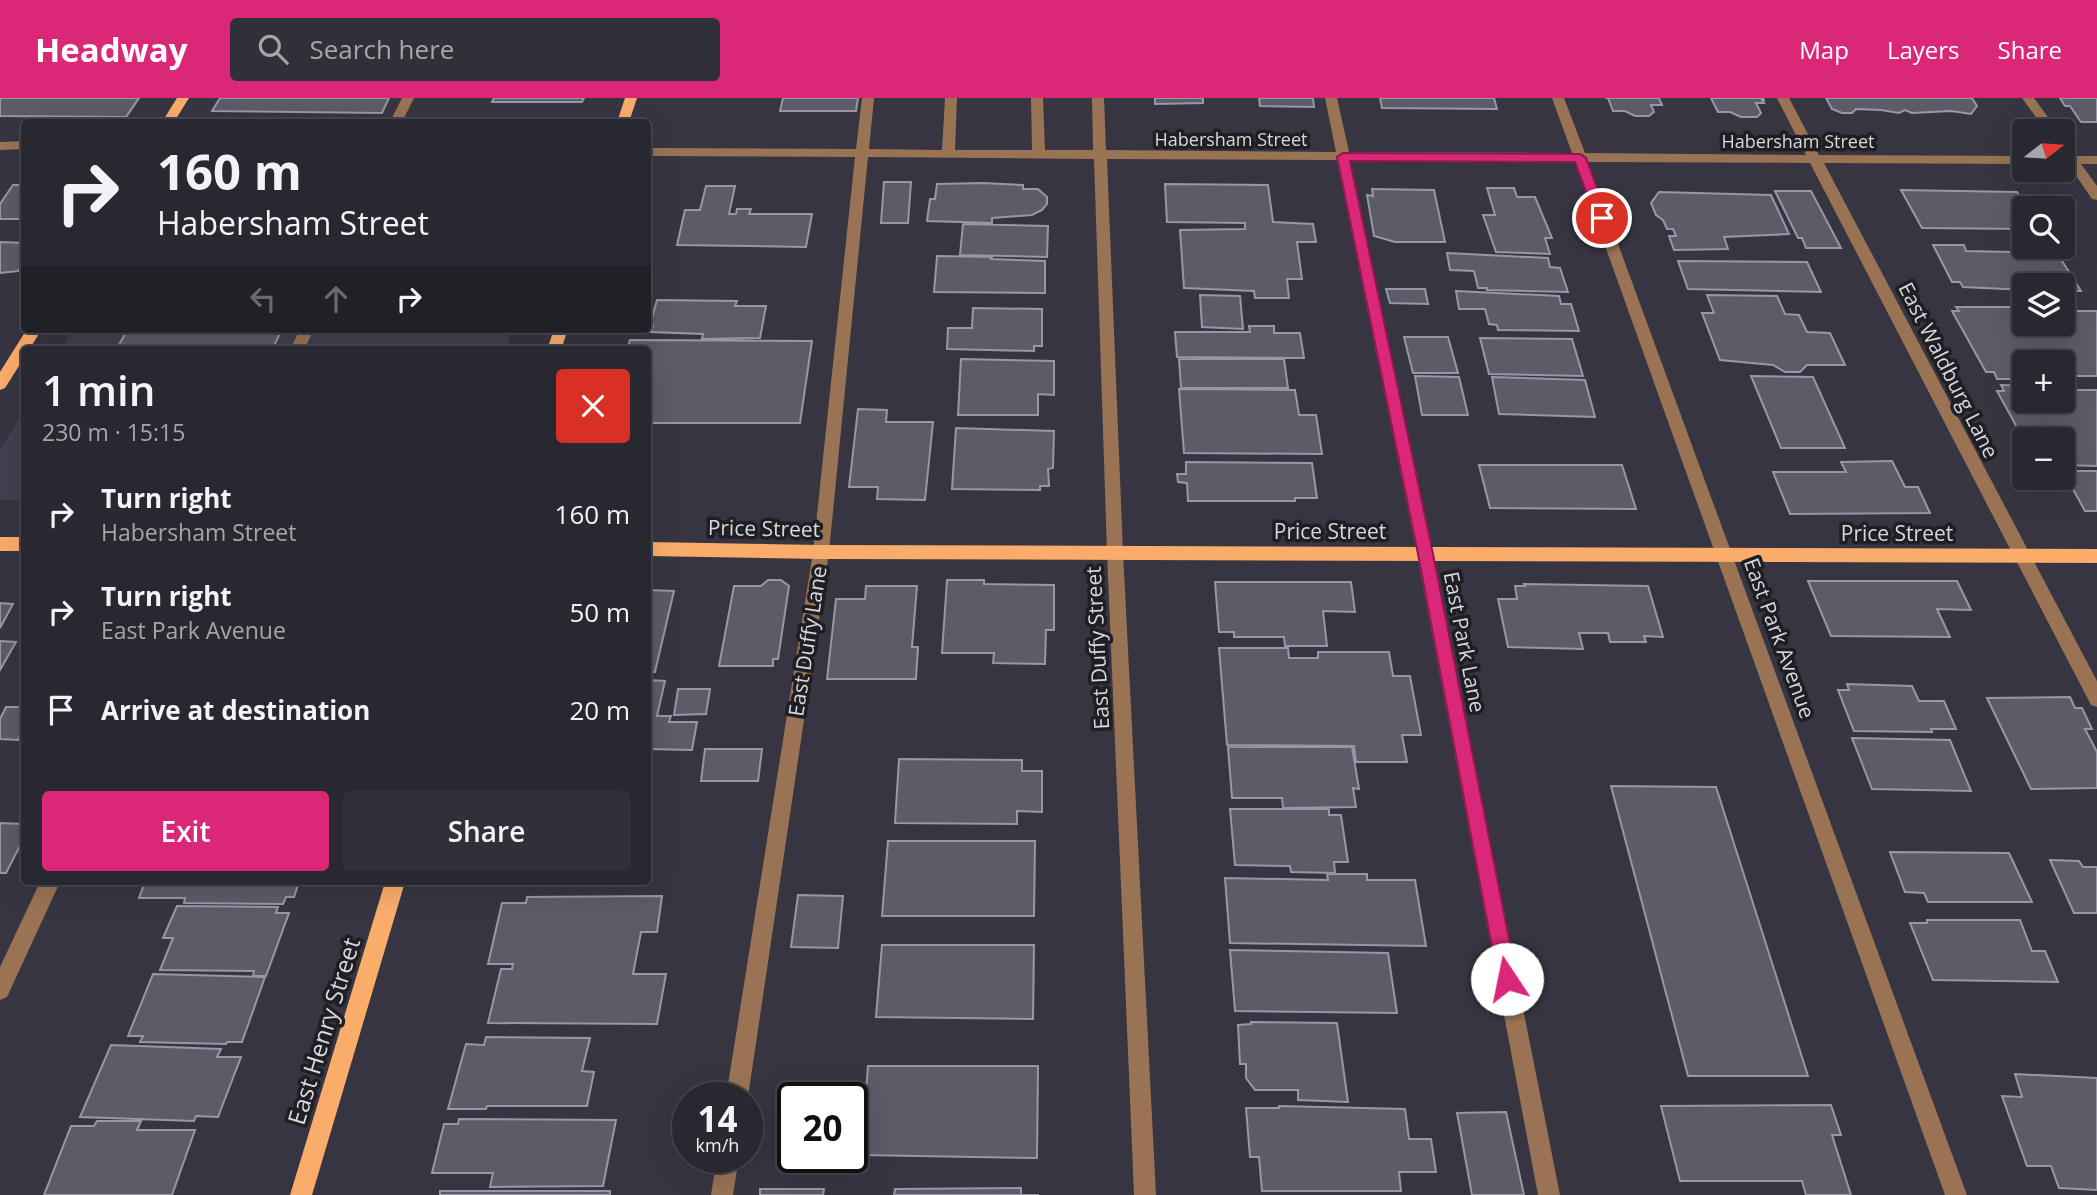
<!DOCTYPE html>
<html lang="en">
<head>
<meta charset="utf-8">
<style>
	body { margin:0; font-family:"Open Sans",sans-serif; background:#303039; color:#f1f3f6; height:100vh; display:flex; flex-direction:column; font-size:26px; white-space:nowrap }
	* { box-sizing:border-box; margin:0 }
	p { font-size:23px; color:#a5a6ab }
	.icon { flex:none; width:38px; height:38px; fill:none; stroke:currentColor; stroke-width:2; stroke-linecap:round; stroke-linejoin:round }
	.map { position:relative; flex:1; overflow:hidden }
	.details { position:absolute; left:21px; top:248px; width:630px; height:539px; display:flex; flex-direction:column; background:#282831; border-radius:7px; box-shadow:0 7px 28px #0002,0 0 0 2px #44444d }
	.details>* { flex:none }
	.guide { position:absolute; left:21px; top:21px; width:630px; height:214px; border-radius:7px; box-shadow:0 7px 28px #0002,0 0 0 2px #44444d; background:#282831; color:#f1f3f6; overflow:hidden }
	.needle { width:46px; rotate:73deg }
	.tools { position:absolute; left:2012px; top:21px; display:grid; gap:14px }
	.tools a { display:grid; place-items:center; width:63px; height:63px; border-radius:7px; background:#282831; box-shadow:0 7px 28px #0002,0 0 0 2px #44444d; font-size:35px }
	.speed { position:absolute; left:672px; top:984px; display:flex; gap:14px; font-size:35px; font-weight:700; text-align:center }
	.speed>* { display:grid; place-content:center; width:91px; height:91px; border-radius:50%; background:#282831; box-shadow:0 7px 28px #0002,0 0 0 2px #44444d; line-height:1 }
	.speed small { font-size:18px; font-weight:400 }
	.speed .limit { border:4px solid #111; border-radius:10px; background:#fff; color:#111 }
	.pin { position:absolute; display:grid; place-items:center; width:60px; height:60px; color:#fff; margin:-30px; border:4px solid #fff; border-radius:50%; box-shadow:0 2px 7px #0007 }
	.me { position:absolute; width:77px; margin:-38px; rotate:349deg; stroke-linejoin:round; filter:drop-shadow(0 0 5px #0008) }
	.turn { display:flex; align-items:center; gap:24px; height:147px; padding:0 21px; font-size:32px }
	.turn .icon { width:91px; height:91px; stroke-width:2.5 }
	.turn b { display:block; font-size:49px; line-height:60px }
	.lanes { display:flex; align-items:center; height:66px; padding:0 21px; background:#0003; justify-content:center; gap:35px; direction:ltr }
	.lanes .off { opacity:.35 }
	.round { display:grid; place-items:center; flex:none; width:74px; height:74px; border-radius:7px; background:#303039 }
	.head { display:flex; align-items:center; justify-content:space-between; height:119px; padding:0 21px }
	h1 { font-size:42px; font-weight:600; line-height:52px }
	.button { display:flex; gap:14px; margin-top:auto; padding:14px 21px }
	.button a { flex:1; height:80px; border-radius:7px; background:#db2777; color:#fff; font-size:28px; font-weight:600; line-height:80px; text-align:center }
	.button a+a { background:#303039; color:#f1f3f6 }
	ul { padding:0; list-style:none }
	li { display:flex; align-items:center; gap:21px; height:98px; padding:0 21px }
	li div { flex:1 }
	li b { display:block; font-size:26px }
	li em { font-style:normal }
	header { display:flex; align-items:center; gap:42px; box-sizing:border-box; height:98px; padding:0 35px; background:#db2777; color:#fff }
	header strong { font-size:33px }
	nav { display:flex; gap:38px; margin-inline-start:auto; font-size:24px }
	.search { width:490px; height:63px; background:#303039; display:flex; align-items:center; gap:18px; box-sizing:border-box; padding:0 24px; border-radius:7px; color:#a5a6ab; font-size:26px }
	.map>svg:first-child { display:block }
</style>
</head>
<body>
<header>
<strong>Headway</strong>
<div class="search"><svg class="icon" aria-label="search" viewBox="0 0 24 24"><circle cx="10" cy="10" r="6"/><path d="M15 15l6 6"/></svg>Search here</div>
<nav><a>Map</a><a>Layers</a><a>Share</a></nav>
</header>
<div class="map">
<svg width="2097" height="1097" viewBox="0 0 2097 1097">
	<rect width="100%" height="100%" fill="#363541"/>
	<!-- built -->
	<path fill="#414051" d="M73,231H513L505,252H61Z
		M24,312V402H0V352Z"/>
	<!-- building -->
	<path fill="#5c5b68" stroke="#9897a5" stroke-width="2" d="M0,0H139L126,19L0,18Z
		M220,0H389L382,15L212,13Z
		M494,0H584L582,4H492Z
		M783,0H858L856,13H780Z
		M1155,0H1203V5L1155,6Z
		M1259,0H1313L1314,9L1260,8Z
		M1380,0H1494L1497,11L1382,10Z
		M1605,0H1659L1662,7H1651L1654,14L1649,18H1635L1625,13H1613L1608,0Z
		M1711,0H1763L1764,2H1762L1764,5H1756L1761,15L1757,19H1741L1730,14H1718Z
		M1826,0H1972L1977,8L1971,16L1951,13L1912,15L1905,12L1899,15L1881,12L1856,11L1852,15H1842L1832,11Z
		M2060,0H2097V24H2081L2070,8H2065Z
		M884,84H911L908,125H881Z
		M983,85L1023,87V91H1038L1047,99V106L1042,112L1032,117L992,120V125L927,123L930,101H935L937,86Z
		M1165,86L1268,87L1273,124L1313,126L1316,144H1297L1302,181H1287L1289,200H1255L1254,193L1184,190L1180,132L1245,131V125L1167,124Z
		M13,87H24V121H0V106Z
		M706,88H735L729,116H736L737,111H751L749,116H812L806,149L677,147L685,112H700Z
		M1487,90H1514L1517,99H1535L1552,140H1545L1550,156L1496,154L1483,117H1495Z
		M1372,91L1434,92L1445,144H1395L1374,138L1367,97L1373,98Z
		M1901,92L2017,94L2028,110H2025V131L1922,130Z
		M1775,93H1811L1841,150H1806L1802,140H1798Z
		M1659,94L1771,97L1789,136L1724,139L1728,151L1674,152L1669,138H1676L1673,131H1667L1663,122L1656,117L1651,105Z
		M963,126L1048,128L1047,159L960,157Z
		M0,144L24,145V164L18,173L0,175Z
		M1933,147H1964L1966,153L2057,155L2081,193H2063V187H2025V192L1963,189L1960,184H1952Z
		M1447,155L1548,160L1550,169L1560,170L1568,194L1487,192V190H1478L1474,173L1450,172Z
		M937,158L992,159L991,161L1045,163V195L934,194Z
		M1678,163L1807,164L1821,194L1688,191Z
		M1386,191H1425L1428,206L1390,205Z
		M1456,193L1559,198L1561,206H1571L1579,233L1498,232L1497,227L1489,226L1485,211H1459Z
		M1200,197L1240,198L1243,231L1202,229Z
		M1707,197L1777,198L1785,216L1799,217L1807,234L1830,235L1845,267H1807L1800,274H1785L1773,267L1720,262L1702,215H1714Z
		M657,202L737,203L735,208H766L760,240L702,241L703,236L651,234L653,227H650Z
		M1956,209H2012L2014,213H2025V226H2063V213H2097V278H2063V264H2025V281H1997L1994,274H1986L1952,213H1959Z
		M973,210L1042,211V248H1034V253L947,251L948,230H972Z
		M1249,228H1274V235H1300L1304,260L1177,259L1175,234H1250Z
		M128,231H282L272,252H116Z
		M1404,239H1448L1458,275H1413Z
		M1480,240L1572,241L1583,278L1489,276Z
		M630,242L812,243L800,325H648V252H627Z
		M961,261L1054,263V297L1038,296V317H958Z
		M1179,261H1284L1288,290H1181Z
		M1415,278L1459,279L1468,317H1422Z
		M1751,278L1813,279L1845,350H1781Z
		M1492,279L1585,282L1595,319L1499,316Z
		M2001,287L2025,288V303H2063V292H2097V368L2063,367V341H2025V344L1997,293H2004Z
		M1179,291L1295,292L1299,317H1316L1322,356L1184,355Z
		M858,311L887,312L886,324H933L925,402L877,401L878,389H849Z
		M956,330L1054,333L1053,370L1048,371L1049,388H1040V392L952,391Z
		M1892,363L1905,389H1918L1930,415L1790,416L1773,374H1846L1841,364Z
		M1186,364L1312,365L1317,400H1295V403H1188L1187,385L1178,384L1177,376H1186Z
		M1479,367H1622L1636,411L1490,410Z
		M2063,373H2097V413H2085Z
		M768,482H781L789,488L778,561H773V568H719L734,488H761Z
		M947,482H984V486L1054,487V532H1046L1045,566L993,565L994,555H942Z
		M1808,483H1957L1971,512L1937,511L1950,539L1831,538Z
		M1215,484H1351L1355,514L1323,513L1327,548H1285L1284,539H1234V534H1219Z
		M1524,486L1648,488L1663,539L1644,538L1646,544H1610L1608,535H1579L1583,551L1508,549L1498,501H1517L1515,488H1525Z
		M866,488H917L912,549H918L916,581H827L836,501H865Z
		M648,492L674,493L655,574H648Z
		M0,505L13,506L0,530Z
		M0,543L16,544L0,572Z
		M1219,550H1288L1289,560H1318V554H1389L1393,578H1410L1421,637H1402L1407,664H1356L1354,648L1227,647Z
		M648,582L665,583L657,618H671L669,624H697L692,652L648,651Z
		M1847,586L1912,588L1919,603H1944L1956,631H1931L1932,634L1854,633L1838,592H1849Z
		M678,591H710L706,616L674,617Z
		M2070,599L2075,610H2082L2092,631H2085L2097,654V690L2031,691L1987,600Z
		M6,609H24V629L18,642L0,641V621Z
		M1852,640L1950,642L1971,693L1872,691Z
		M1228,649H1352L1359,691L1353,690L1356,709L1283,710L1282,700H1232Z
		M705,651H762L758,683H701Z
		M899,661L1022,662V673H1042V714L1017,713V726L895,725Z
		M1611,688L1716,689L1808,978H1688Z
		M1230,711H1329V717H1341L1348,764H1334L1335,775L1291,774L1290,768L1235,767Z
		M0,725L24,726V740L6,775H0Z
		M888,743H1035L1034,818H882Z
		M1890,754L2009,755L2032,804H1928L1924,795L1905,794Z
		M2050,762L2079,763L2083,769H2097V815H2074Z
		M1327,776H1367V782H1415L1426,848L1230,845L1225,780L1328,782Z
		M145,784H299L294,799H286L283,806L184,805L185,800H139Z
		M798,797L843,798L838,850L791,849Z
		M662,798L657,834H641L633,876H666L657,926L488,925L501,871H512L513,866H488L502,805H526L527,799Z
		M177,808L278,809L276,815H289L266,878H253L254,873L160,872L173,840H163Z
		M1927,822H2020L2032,853H2045L2058,884L1933,882L1910,825H1927Z
		M882,847H1034L1033,921L876,919Z
		M1230,852L1388,855L1397,915L1235,913Z
		M153,876L265,879L242,944H227L226,946L140,944L143,938H128Z
		M1251,924L1337,925L1348,1004L1298,1002V992H1255L1246,980V966H1240L1238,927L1251,926Z
		M486,939L590,940L582,973L594,974L587,1008H487L486,1011H448L466,946L484,947Z
		M111,947L221,951L217,959H241L218,1019L196,1018L194,1023L80,1019Z
		M868,968H1038L1037,1060L861,1057Z
		M2015,976L2097,980V1092L2059,1090L2051,1068H2027L2002,998L2022,999Z
		M1831,1007L1841,1037H1832L1851,1097H1806L1802,1083H1680L1661,1008Z
		M1279,1008L1405,1011L1409,1041H1431L1436,1074H1399L1401,1093H1262L1259,1059H1250L1246,1010H1279Z
		M1506,1014L1524,1097H1472L1457,1015Z
		M459,1021L616,1022L603,1088L490,1089L493,1075H432L444,1026H458Z
		M97,1023H141L137,1032H195L172,1097H44L71,1028H94Z
		M1021,1090V1097H1039H894L895,1091Z
		M760,1091H824L823,1097H760Z
		M440,1093H610V1097H440Z"/>
	<g fill="none" stroke-linecap="round" stroke-linejoin="round">
		<!-- minor -->
		<path fill="#997354" fill-rule="evenodd" d="M402,0H414L402,24H390Z
			M862,0H874L869,51L942,52L945,0H957L955,52H1032L1031,0H1043L1045,52H1093L1092,0H1104L1106,52L1336,54L1325,0H1337L1349,54L1572,55L1552,0H1564L1585,55L1806,57L1777,0H1789L1819,57L2025,58V66L1824,65L2097,583V609L2091,607L1810,65L1588,64L1967,1097H1945L1575,64L1350,62L1433,456L1560,1097H1538L1417,456L1337,62L1107,61L1123,454L1156,1097H1134L1107,454L1094,61L868,59L829,454L748,999H726L813,454L855,59L648,58V50L856,51Z
			M2022,0H2034L2058,33H2046Z
			M24,43V51L0,52V44Z
			M2063,46L2068,47L2075,58H2097V66H2081L2097,88V102L2092,101L2068,66L2063,65Z
			M300,231H314L304,252H290Z
			M40,784H60L7,899L0,902V869Z
			M717,1059H739L733,1097H711Z"/>
		<!-- major -->
		<path fill="#faad6b" fill-rule="evenodd" d="M177,0H189L174,24H162Z
			M625,0H637L629,24H617Z
			M27,231H42L29,252H24V260L5,290L0,292V274Z
			M554,231H568L561,252H547Z
			M0,439H24V453H0Z
			M648,444L821,447L2097,451V465L821,461L648,458Z
			M385,784H405L312,1097H290Z"/>
	</g>
	<!-- route -->
	<path fill="#db2777" stroke="#8e194d" stroke-width="2" d="M1343,55L1580,56L1586,60L1608,120L1602,124L1596,120L1575,64L1350,63L1433,456L1517,881L1514,888L1507,890L1501,888L1498,881L1418,456L1337,59Z"/>
	<g text-anchor="middle" dominant-baseline="central" stroke-width="7" stroke-linejoin="round" paint-order="stroke">
		<!-- far-street labels -->
		<g font-size="18" fill="#d7d7de" stroke="#1e1e23">
			<text x="1231" y="41">Habersham Street</text>
			<text x="1798" y="43">Habersham Street</text>
		</g>
		<!-- street labels -->
		<g font-size="21" fill="#d7d7de" stroke="#1e1e23">
			<text transform="translate(1949 272) rotate(63)">East Waldburg Lane</text>
			<text transform="translate(764 430) rotate(1)">Price Street</text>
			<text x="1330" y="433">Price Street</text>
			<text x="1897" y="435">Price Street</text>
			<text transform="translate(1780 540) rotate(70)">East Park Avenue</text>
			<text transform="translate(807 543) rotate(-81)">East Duffy Lane</text>
			<text transform="translate(1465 544) rotate(79)">East Park Lane</text>
			<text transform="translate(1097 550) rotate(-93)">East Duffy Street</text>
		</g>
		<!-- near-street labels -->
		<g font-size="24" fill="#d7d7de" stroke="#1e1e23">
			<text transform="translate(323 933) rotate(-73)">East Henry Street</text>
		</g>
	</g>
</svg>
<div class="tools">
<a><svg class="needle" viewBox="-14 -14 28 28"><path d="M0-13l5 13h-10z" fill="#e53935"/><path d="M0 13l5-13h-10z" fill="#a5a6ab"/></svg></a>
<a><svg class="icon" aria-label="search" viewBox="0 0 24 24"><circle cx="10" cy="10" r="6"/><path d="M15 15l6 6"/></svg></a>
<a><svg class="icon" aria-label="layers" viewBox="0 0 24 24"><path d="M12 4l9 5-9 5-9-5zM3 14l9 5 9-5"/></svg></a>
<a>+</a>
<a>−</a>
</div>
<div class="speed"><div>14<small>km/h</small></div><div class="limit">20</div></div>
<div class="pin" style="left:1602px;top:120px;background:#d93025"><svg class="icon" aria-label="arrive" viewBox="0 0 24 24"><path d="M6 21V4h12l-3 4 3 4H6"/></svg></div>
<svg class="me" style="left:1507px;top:881px" viewBox="-20 -20 40 40"><circle r="19" fill="#fff"/><path d="M0-13L10 11 0 6-10 11z" fill="#db2777"/></svg>
<div class="guide">
<div class="turn"><svg class="icon" aria-label="right" viewBox="0 0 24 24"><path d="M7 20v-9h11M14 6l5 5-5 5"/></svg><div><b>160 m</b>Habersham Street</div></div>
<div class="lanes"><svg class="icon off" aria-label="left" viewBox="0 0 24 24"><path d="M17 20v-9H6M10 6l-5 5 5 5"/></svg><svg class="icon off" aria-label="ahead" viewBox="0 0 24 24"><path d="M12 20V5M6 11l6-6 6 6"/></svg><svg class="icon" aria-label="right" viewBox="0 0 24 24"><path d="M7 20v-9h11M14 6l5 5-5 5"/></svg></div>
</div>
<section class="details">
<div class="head"><div><h1>1 min</h1><p>230 m · 15:15</p></div><a class="round" style="background:#d93025;color:#fff"><svg class="icon" aria-label="close" viewBox="0 0 24 24"><path d="M6 6l12 12M18 6L6 18"/></svg></a></div>
<ul>
<li><svg class="icon" aria-label="right" viewBox="0 0 24 24"><path d="M7 20v-9h11M14 6l5 5-5 5"/></svg><div><b>Turn right</b><p>Habersham Street</p></div><em>160 m</em></li>
<li><svg class="icon" aria-label="right" viewBox="0 0 24 24"><path d="M7 20v-9h11M14 6l5 5-5 5"/></svg><div><b>Turn right</b><p>East Park Avenue</p></div><em>50 m</em></li>
<li><svg class="icon" aria-label="arrive" viewBox="0 0 24 24"><path d="M6 21V4h12l-3 4 3 4H6"/></svg><div><b>Arrive at destination</b></div><em>20 m</em></li>
</ul>
<div class="button"><a>Exit</a><a>Share</a></div>
</section>
</div>
</body>
</html>
